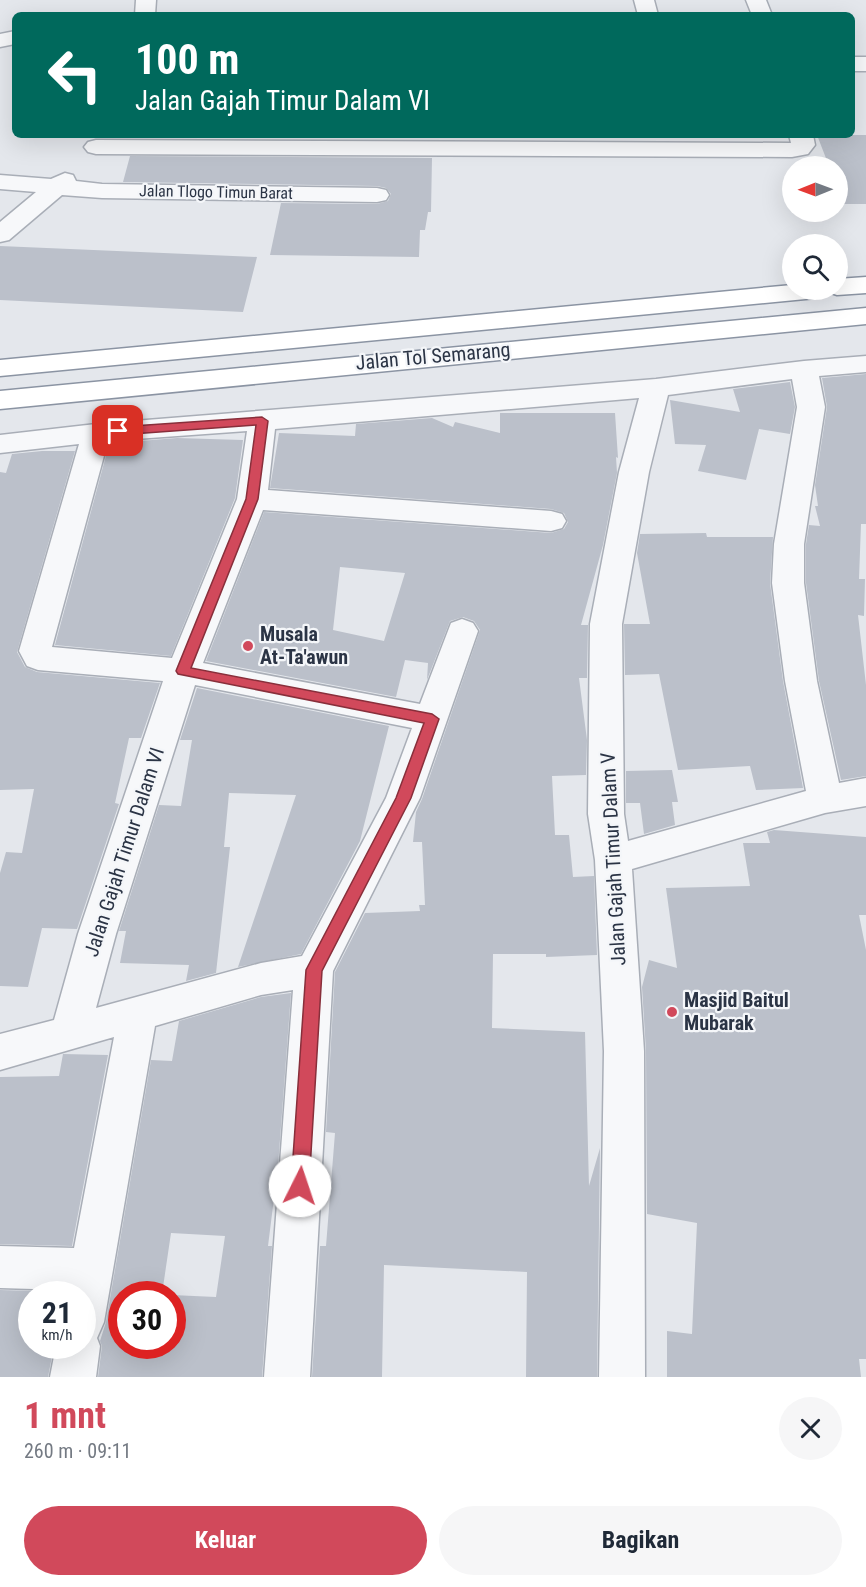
<!DOCTYPE html>
<html lang="id">
<head>
<meta charset="utf-8">
<style>
	body { margin:0; font-family:"Roboto Condensed",sans-serif; background:#f6f6f7; color:#1f2937; height:100vh; display:flex; flex-direction:column; font-size:22px; white-space:nowrap }
	* { box-sizing:border-box; margin:0 }
	p { font-size:20px; color:#747a83 }
	.icon { flex:none; width:33px; height:33px; fill:none; stroke:currentColor; stroke-width:2; stroke-linecap:round; stroke-linejoin:round }
	.map { position:relative; height:1377px; overflow:hidden }
	.panel { display:flex; flex-direction:column; background:#fff; flex:1 }
	.panel>* { flex:none }
	.hud { position:absolute; left:12px; top:12px; width:843px; height:126px; border-radius:9px; box-shadow:0 6px 24px #0002; background:#00695c; color:#fff; overflow:hidden }
	.needle { width:39px; rotate:269deg }
	.buttons { position:absolute; left:782px; top:156px; display:grid; gap:12px }
	.buttons a { display:grid; place-items:center; width:66px; height:66px; border-radius:50%; background:#fff; box-shadow:0 6px 24px #0002; font-size:30px }
	.speed { position:absolute; left:18px; top:1281px; display:flex; gap:12px; font-size:30px; font-weight:700; text-align:center }
	.speed>* { display:grid; place-content:center; width:78px; height:78px; border-radius:50%; background:#fff; box-shadow:0 6px 24px #0002; line-height:1 }
	.speed small { font-size:15px; font-weight:400 }
	.speed .limit { border:9px solid #d22; background:#fff; color:#111 }
	.pin { position:absolute; display:grid; place-items:center; width:51px; height:51px; color:#fff; margin:-26px; border-radius:12px; box-shadow:0 3px 9px #0006 }
	.me { position:absolute; width:66px; margin:-33px; rotate:4deg; stroke-linejoin:round; filter:drop-shadow(0 0 4px #0008) }
	.turn { display:flex; align-items:center; gap:21px; height:126px; padding:0 24px; font-size:27px }
	.turn .icon { width:78px; height:78px; stroke-width:2.5 }
	.turn b { display:block; font-size:42px; line-height:51px }
	.round { display:grid; place-items:center; flex:none; width:63px; height:63px; border-radius:32px; background:#f6f6f7 }
	.summary { display:flex; align-items:center; justify-content:space-between; height:102px; padding:0 24px }
	h1 { font-size:36px; font-weight:700; line-height:45px; color:#d1495b }
	.action { display:flex; gap:12px; margin-top:auto; padding:12px 24px }
	.action a { flex:1; height:69px; border-radius:36px; background:#d1495b; color:#fff; font-size:24px; font-weight:700; line-height:69px; text-align:center }
	.action a+a { background:#f6f6f7; color:#1f2937 }
	.map>svg:first-child { display:block }
</style>
</head>
<body>
<div class="map">
<svg width="866" height="1377" viewBox="0 0 866 1377">
	<rect width="100%" height="100%" fill="#e4e7ec"/>
	<!-- building -->
	<path fill="#bbc0ca" fill-rule="evenodd" d="M817,135H866V204H844L837,186V166H829Z
		M130,156L432,158L431,212H428L425,230H420L419,257L270,255L281,203L377,204L388,201L391,194L386,188L377,186L123,182Z
		M0,246L257,257L243,312L0,300Z
		M866,374V524H861L859,579H865L864,616L858,615L866,685V776L841,780L819,681L806,583V544L809,525L820,526L815,506H818L815,485L827,407L822,378Z
		M790,382L795,407L790,434L759,429L746,480L698,471L706,445L675,444L670,400L740,412L733,389Z
		M500,413H615L618,458L616,457L617,473L603,545L581,625H588L587,678H579L587,740L586,775L552,776L555,835H569L573,877L594,876L597,955L546,957V954H493L492,1028L585,1032L589,1186L600,1148L597,1377H526L527,1272L384,1265L382,1377H312L320,1246H326L335,1133L326,1132L335,972L365,913L420,911L419,905H425L422,842H413L416,812L422,799L480,630L474,621L463,617L450,621L427,680L428,663L405,660L396,697L206,661L264,512L551,533L564,529L568,522L564,513L551,509L270,488L279,433L355,436L356,424L432,418L453,427L455,422L500,433ZM340,567L405,573L384,641L333,630Z
		M177,438L243,440L235,498L171,656L55,645L107,452H113L115,443Z
		M42,451H75L17,652L25,667L37,672L160,683L141,738H129L115,803L119,804L77,929L42,928L28,987L0,986V873L6,852L22,853L34,789L0,790V472L6,473L12,454Z
		M706,533L707,537H773L770,583L783,681L803,788L756,790L750,766L678,770L659,674L625,675L624,624H650L637,553L640,534Z
		M197,688L389,726L360,841L301,954L238,967L296,795L229,793L224,847H230L216,973L186,981L189,965L120,963L126,931H119L159,805L181,806L192,740H180Z
		M672,770L678,802H672L675,825L644,834L640,803H626V771Z
		M774,830L866,837V915H859L866,950V1359H859L861,1377H667V1331L692,1334L697,1223L647,1214L646,1051L642,987L649,960L677,968L666,888L750,886L743,843H770L767,832Z
		M291,993L278,1166L268,1246H272L262,1377H98L102,1346L100,1341L106,1322L151,1060L172,1061L179,1021L261,997ZM171,1233L225,1236L216,1297L172,1295V1346H122V1294H169H162Z
		M63,1054L108,1055L72,1246L0,1244V1077L59,1076Z
		M0,1290L34,1291L32,1294V1346H54L48,1377H0Z"/>
	<g fill="none" stroke-linecap="round" stroke-linejoin="round">
		<defs>
			<path id="minor" d="M136,0H156L155,15H135Z
				M634,0H654L658,15H638Z
				M746,0H766L772,15H752Z
				M15,31V44L0,47V34Z
				M852,57H866V71H852Z
				M789,135H813L815,145L808,154L792,157L96,154L88,152L84,147L88,142L96,140L791,143Z
				M65,173L73,175L76,181L102,184L377,188L386,190L389,195L386,200L377,202L102,198L62,195L9,240L0,242V222L36,192L0,189V175L51,179Z
				M866,356V372L819,376L825,407L804,544V583L817,681L839,783L866,778V806L825,813L632,869L644,1051L645,1377H599L604,1051L595,860L588,814L590,624L619,472L639,398L275,429L268,490L551,511L562,514L566,521L562,528L551,531L263,510L203,663L420,704L451,623L462,619L473,623L478,631L420,798L333,971L310,1377H264L293,990L261,995L155,1026L104,1322L97,1338L100,1346L96,1377H50L56,1346H82V1294H65L66,1290L0,1288V1246L74,1248L114,1037L0,1070V1034L54,1020L78,934L163,681L38,670L27,666L19,651L79,444L0,453V435L96,424L656,379L804,361ZM792,379L797,407L774,544L772,583L785,681L806,791L628,841L624,814L622,624L649,472L668,395ZM247,431L237,499L172,658L52,647L108,441ZM195,685L412,728L386,798L302,956L261,963L96,1008L116,934Z"/>
			<path id="highway" d="M866,277V293L837,295L828,292L825,295L816,298L0,376V360L792,285V290H837V279Z
				M866,308V324L0,409V391Z"/>
		</defs>
		<!-- minor casing -->
		<use href="#minor" stroke="#a9aeb7" stroke-width="3"/>
		<!-- highway casing -->
		<use href="#highway" stroke="#8b94a3" stroke-width="3"/>
		<!-- minor -->
		<use href="#minor" fill="#f7f8fa" fill-rule="evenodd"/>
		<!-- highway -->
		<use href="#highway" fill="#fff" fill-rule="evenodd"/>
	</g>
	<!-- route -->
	<path fill="#d1495b" stroke="#882f3b" stroke-width="1.5" d="M262,417L268,421L258,499L191,668L432,714L439,719L411,798L322,971L309,1186L306,1191L300,1194L294,1191L291,1186L306,970L396,798L424,723L178,674L176,671L246,499L256,425L118,435L112,431L118,427Z"/>
	<!-- markers -->
	<g fill="#d1495b" stroke="#f4f6f9" stroke-width="2">
		<circle cx="248" cy="646" r="6"/>
		<circle cx="672" cy="1012" r="6"/>
	</g>
	<g text-anchor="middle" dominant-baseline="central" stroke-width="4.5" stroke-linejoin="round" paint-order="stroke">
		<!-- far-street labels -->
		<g font-size="16" fill="#2b3445" stroke="#f4f6f9">
			<text transform="translate(216 192) rotate(1)">Jalan Tlogo Timun Barat</text>
		</g>
		<!-- street labels -->
		<g font-size="20" fill="#2b3445" stroke="#f4f6f9">
			<text transform="translate(433 356) rotate(-5)">Jalan Tol Semarang</text>
			<text transform="translate(124 852) rotate(-72)">Jalan Gajah Timur Dalam VI</text>
			<text transform="translate(613 859) rotate(-93)">Jalan Gajah Timur Dalam V</text>
		</g>
		<!-- poi labels -->
		<g font-size="20" font-weight="bold" fill="#2b3445" stroke="#f4f6f9" text-anchor="start">
			<text x="260" y="634">Musala<tspan x="260" dy="23">At-Ta'awun</tspan></text>
			<text x="684" y="1000">Masjid Baitul<tspan x="684" dy="23">Mubarak</tspan></text>
		</g>
	</g>
</svg>
<div class="buttons">
<a><svg class="needle" viewBox="-14 -14 28 28"><path d="M0-13l5 13h-10z" fill="#e53935"/><path d="M0 13l5-13h-10z" fill="#747a83"/></svg></a>
<a><svg class="icon" aria-label="search" viewBox="0 0 24 24"><circle cx="10" cy="10" r="6"/><path d="M15 15l6 6"/></svg></a>
</div>
<div class="speed"><div>21<small>km/h</small></div><div class="limit">30</div></div>
<div class="pin" style="left:118px;top:431px;background:#d93025"><svg class="icon" aria-label="arrive" viewBox="0 0 24 24"><path d="M6 21V4h12l-3 4 3 4H6"/></svg></div>
<svg class="me" style="left:300px;top:1186px" viewBox="-20 -20 40 40"><circle r="19" fill="#fff"/><path d="M0-13L10 11 0 6-10 11z" fill="#d1495b"/></svg>
<div class="hud">
<div class="turn"><svg class="icon" aria-label="left" viewBox="0 0 24 24"><path d="M17 20v-9H6M10 6l-5 5 5 5"/></svg><div><b>100 m</b>Jalan Gajah Timur Dalam VI</div></div>
</div>
</div>
<section class="panel">
<div class="summary"><div><h1>1 mnt</h1><p>260 m · 09:11</p></div><a class="round"><svg class="icon" aria-label="close" viewBox="0 0 24 24"><path d="M6 6l12 12M18 6L6 18"/></svg></a></div>
<div class="action"><a>Keluar</a><a>Bagikan</a></div>
</section>
</body>
</html>
